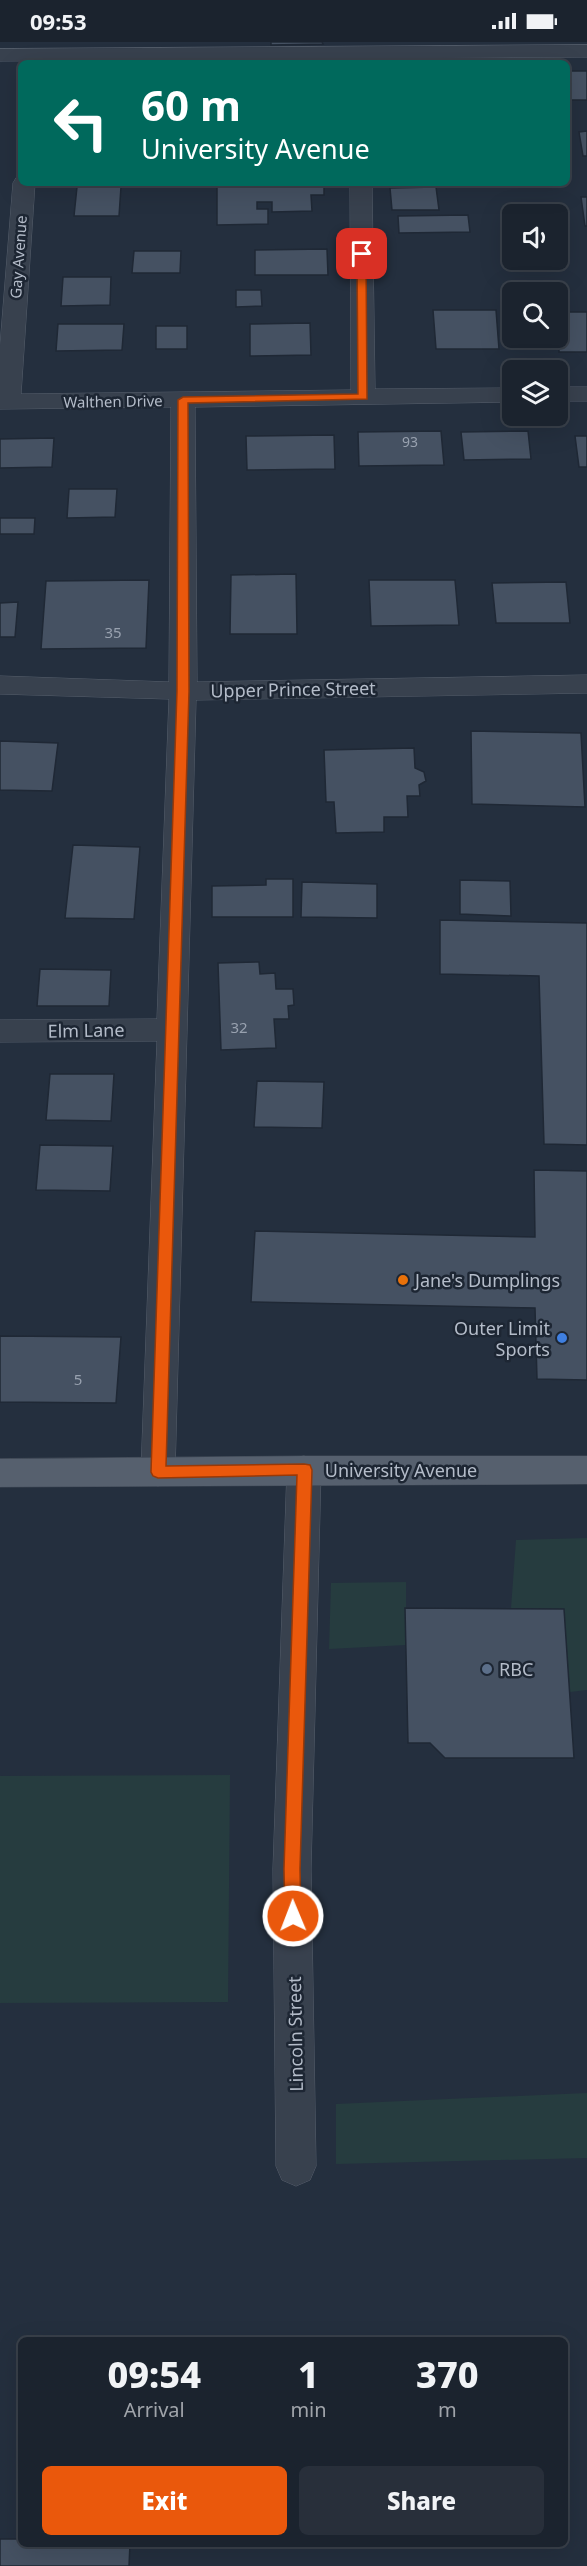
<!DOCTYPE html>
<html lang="en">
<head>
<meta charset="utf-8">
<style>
	body { margin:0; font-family:"Noto Sans",sans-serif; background:#282f3a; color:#f1f3f6; height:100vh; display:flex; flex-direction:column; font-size:22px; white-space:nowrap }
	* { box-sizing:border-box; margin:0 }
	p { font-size:20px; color:#a0a4aa }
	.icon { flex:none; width:33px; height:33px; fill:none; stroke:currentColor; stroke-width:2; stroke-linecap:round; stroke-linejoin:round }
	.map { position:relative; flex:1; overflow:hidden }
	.drawer { position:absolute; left:18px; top:2295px; width:550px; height:210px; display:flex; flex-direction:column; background:#1b232e; border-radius:9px; box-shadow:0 6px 24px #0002,0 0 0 2px #39404a }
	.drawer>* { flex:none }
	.banner { position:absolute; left:18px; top:18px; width:552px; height:126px; border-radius:9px; box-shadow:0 6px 24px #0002,0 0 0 2px #39404a; background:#00695c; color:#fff; overflow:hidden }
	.tools { position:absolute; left:502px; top:162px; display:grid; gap:12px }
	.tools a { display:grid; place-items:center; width:66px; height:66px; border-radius:9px; background:#1b232e; box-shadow:0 6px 24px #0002,0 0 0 2px #39404a; font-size:30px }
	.pin { position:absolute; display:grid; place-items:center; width:51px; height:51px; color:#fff; margin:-26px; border-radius:12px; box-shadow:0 3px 9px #0006 }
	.me { position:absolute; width:66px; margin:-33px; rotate:359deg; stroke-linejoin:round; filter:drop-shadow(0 0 4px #0008) }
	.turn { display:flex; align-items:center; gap:21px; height:126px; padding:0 24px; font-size:27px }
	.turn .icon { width:78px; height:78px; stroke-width:2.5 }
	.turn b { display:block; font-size:42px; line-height:51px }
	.eta { display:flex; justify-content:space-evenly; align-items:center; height:102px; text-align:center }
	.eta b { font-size:36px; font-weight:800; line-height:42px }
	.cta { display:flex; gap:12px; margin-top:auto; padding:12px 24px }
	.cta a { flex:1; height:69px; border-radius:9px; background:#ea580c; color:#fff; font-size:24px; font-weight:800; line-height:69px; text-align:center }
	.cta a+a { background:#282f3a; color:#f1f3f6 }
	.status { display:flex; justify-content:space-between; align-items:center; height:42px; padding:0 30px; background:#1b232e; direction:ltr }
	.status svg { height:16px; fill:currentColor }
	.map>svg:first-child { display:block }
</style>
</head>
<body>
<div class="status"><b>09:53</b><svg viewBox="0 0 49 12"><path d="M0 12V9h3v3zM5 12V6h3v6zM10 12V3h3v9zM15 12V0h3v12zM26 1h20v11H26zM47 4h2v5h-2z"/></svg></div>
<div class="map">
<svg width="587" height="2524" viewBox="0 0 587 2524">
	<rect width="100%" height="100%" fill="#242f3e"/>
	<!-- green -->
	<path fill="#263c3f" d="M587,1496V1648L570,1650L564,1567L511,1566L516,1498Z
		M406,1540V1603L329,1607L331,1541Z
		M230,1733L228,1960L0,1961V1734Z
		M587,2051V2116L336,2122V2062Z"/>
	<!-- building -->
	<path fill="#455162" stroke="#1f2835" stroke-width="1.5" d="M271,0H322L323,2L271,3Z
		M567,29H587V58H567Z
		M587,89V114H583L579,90Z
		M141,141H177V144H140Z
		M217,141H309V144H324V153H311L312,169L272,170V160H257V167H268V182L217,183Z
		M77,145H121L119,174H74Z
		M436,145L439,168H392L390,146Z
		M581,155H587V184H585Z
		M468,173L470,190L399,191L398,174Z
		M327,207L328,233H255V208Z
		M134,209H181L180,231H132Z
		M63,235H111L110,263L61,264Z
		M236,248H261L262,264L236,265Z
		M433,268H496L499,307H436Z
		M558,270H587V310H559Z
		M310,281L311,313L250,314V282Z
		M58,282H124L122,308L56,309Z
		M156,284H187V307H156Z
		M441,389L444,423L359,424L358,390Z
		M528,389L531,417L464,418L461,390Z
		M334,393L335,427L247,428L246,394Z
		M575,394H587V425H579Z
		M54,396L52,425L0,426V397Z
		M69,447H117L115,475L67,476Z
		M0,476H35L34,492H0Z
		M296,532L297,592H230L231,533Z
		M149,538L146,606L41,607L46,539Z
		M369,538H455L459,583L371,584Z
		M566,540L570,581H496L492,541Z
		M18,560L15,595H0V561Z
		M471,689L581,691L585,765L472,762Z
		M0,699L58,701L52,749L0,748Z
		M414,706L415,726L424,730L426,739L419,743L420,754H407L408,775H384V790L336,791L334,760H326L324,708Z
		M73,803L140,805L134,877L65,876Z
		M266,837H293V875H212V844L266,843Z
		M460,838L510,839L511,874L460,872Z
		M302,840L377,842V876L301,875Z
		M440,878L587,881V1103L544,1102L539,934L440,932Z
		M259,920L260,932L275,931L276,947H293L294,963L288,964L289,977H274L276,1006L221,1008L218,921Z
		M40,927L111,928L109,964H37Z
		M50,1032H114L111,1079L46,1078Z
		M257,1039L324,1040L322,1086L254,1085Z
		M40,1103L113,1104L110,1149L36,1148Z
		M534,1128L587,1129V1338L537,1337L535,1266L251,1260L255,1189L535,1195Z
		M0,1294L121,1295L116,1361L0,1360Z
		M405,1566L564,1567L574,1716H445L430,1701H408Z
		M0,2497H21V2502H130L129,2524H0Z"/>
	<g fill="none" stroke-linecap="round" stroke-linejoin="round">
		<defs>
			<path id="minor" d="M587,3V15L0,19V7Z
				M21,135V141H35L21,352L351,348L350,141H372L375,347L513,346V360L195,365L197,640L587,633V651L196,658L175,1430L170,1440L158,1444L146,1440L141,1430L157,999L0,1000V978L157,977L169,657L0,652V634L169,640L171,365L0,367V304L13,141L16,136Z
				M558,345H587V359H558Z
				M304,1414L316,1418L321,1428L311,1827L316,2124L310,2138L296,2144L282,2138L276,2124L273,1827L287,1428L292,1418Z"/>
			<path id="major" d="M304,1414H587V1442L0,1445V1417Z"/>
		</defs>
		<!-- minor casing -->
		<use href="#minor" stroke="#565f6c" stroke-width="1"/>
		<!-- major casing -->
		<use href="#major" stroke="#414a57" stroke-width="1"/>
		<!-- minor -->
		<use href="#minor" fill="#38414e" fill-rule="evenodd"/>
		<!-- major -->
		<use href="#major" fill="#56606e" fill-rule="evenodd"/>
	</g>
	<!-- route -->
	<path fill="#ea580c" stroke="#983908" stroke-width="1.5" d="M362,209L366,212L367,357L188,361L189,649L166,1424L304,1422L310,1423L312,1428L300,1827L301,1874L299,1880L293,1882L287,1880L285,1874L284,1827L297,1433L158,1436L153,1434L151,1430L177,649L178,358L183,355L358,352L357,212Z"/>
	<!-- markers -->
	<circle fill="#e8710a" stroke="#1d2633" stroke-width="2" cx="403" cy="1238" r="6"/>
	<circle fill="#3f7fe0" stroke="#1d2633" stroke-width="2" cx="562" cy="1296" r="6"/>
	<circle fill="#5c6f8a" stroke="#1d2633" stroke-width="2" cx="487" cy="1627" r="6"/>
	<g text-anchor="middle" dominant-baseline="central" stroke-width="5" stroke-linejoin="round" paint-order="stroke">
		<!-- far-number labels -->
		<g font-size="14" fill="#98a1af">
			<text x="410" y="399">93</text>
		</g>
		<!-- far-street labels -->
		<g font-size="15" fill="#b4bcc9" stroke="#1d2633">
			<text transform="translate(18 215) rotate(-86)">Gay Avenue</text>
			<text transform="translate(113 359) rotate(-1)">Walthen Drive</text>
		</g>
		<!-- number labels -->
		<g font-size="15" fill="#98a1af">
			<text x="113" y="590">35</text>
			<text x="239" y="985">32</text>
			<text x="78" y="1337">5</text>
		</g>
		<!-- street labels -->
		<g font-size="18" fill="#b4bcc9" stroke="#1d2633">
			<text transform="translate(293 647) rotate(-1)">Upper Prince Street</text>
			<text transform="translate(86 988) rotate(-1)">Elm Lane</text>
			<text x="401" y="1428">University Avenue</text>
			<text transform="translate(295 1992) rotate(-91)">Lincoln Street</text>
		</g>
		<!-- poi labels -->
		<g font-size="18" fill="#b4bcc9" stroke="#1d2633" text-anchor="start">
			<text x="415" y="1238">Jane's Dumplings</text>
			<text x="550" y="1286" text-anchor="end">Outer Limit<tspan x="550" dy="21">Sports</tspan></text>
			<text x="499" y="1627">RBC</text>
		</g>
	</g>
</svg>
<div class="tools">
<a><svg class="icon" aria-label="sound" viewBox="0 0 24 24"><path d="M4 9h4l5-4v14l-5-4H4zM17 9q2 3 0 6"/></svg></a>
<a><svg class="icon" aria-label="search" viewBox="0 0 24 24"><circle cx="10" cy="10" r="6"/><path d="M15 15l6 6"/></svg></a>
<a><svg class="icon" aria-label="layers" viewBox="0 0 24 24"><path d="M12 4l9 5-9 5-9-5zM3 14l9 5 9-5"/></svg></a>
</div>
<div class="pin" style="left:362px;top:212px;background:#d93025"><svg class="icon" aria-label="arrive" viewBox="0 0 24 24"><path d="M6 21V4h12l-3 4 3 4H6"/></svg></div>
<svg class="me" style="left:293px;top:1874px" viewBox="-20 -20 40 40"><circle r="17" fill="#ea580c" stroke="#fff" stroke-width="3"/><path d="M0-11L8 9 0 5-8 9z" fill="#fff"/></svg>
<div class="banner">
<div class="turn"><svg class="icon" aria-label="left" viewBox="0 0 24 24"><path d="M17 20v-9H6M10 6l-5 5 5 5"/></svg><div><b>60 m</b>University Avenue</div></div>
</div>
<section class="drawer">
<div class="eta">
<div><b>09:54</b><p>Arrival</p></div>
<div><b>1</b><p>min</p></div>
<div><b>370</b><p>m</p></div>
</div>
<div class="cta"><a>Exit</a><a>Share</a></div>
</section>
</div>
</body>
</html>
